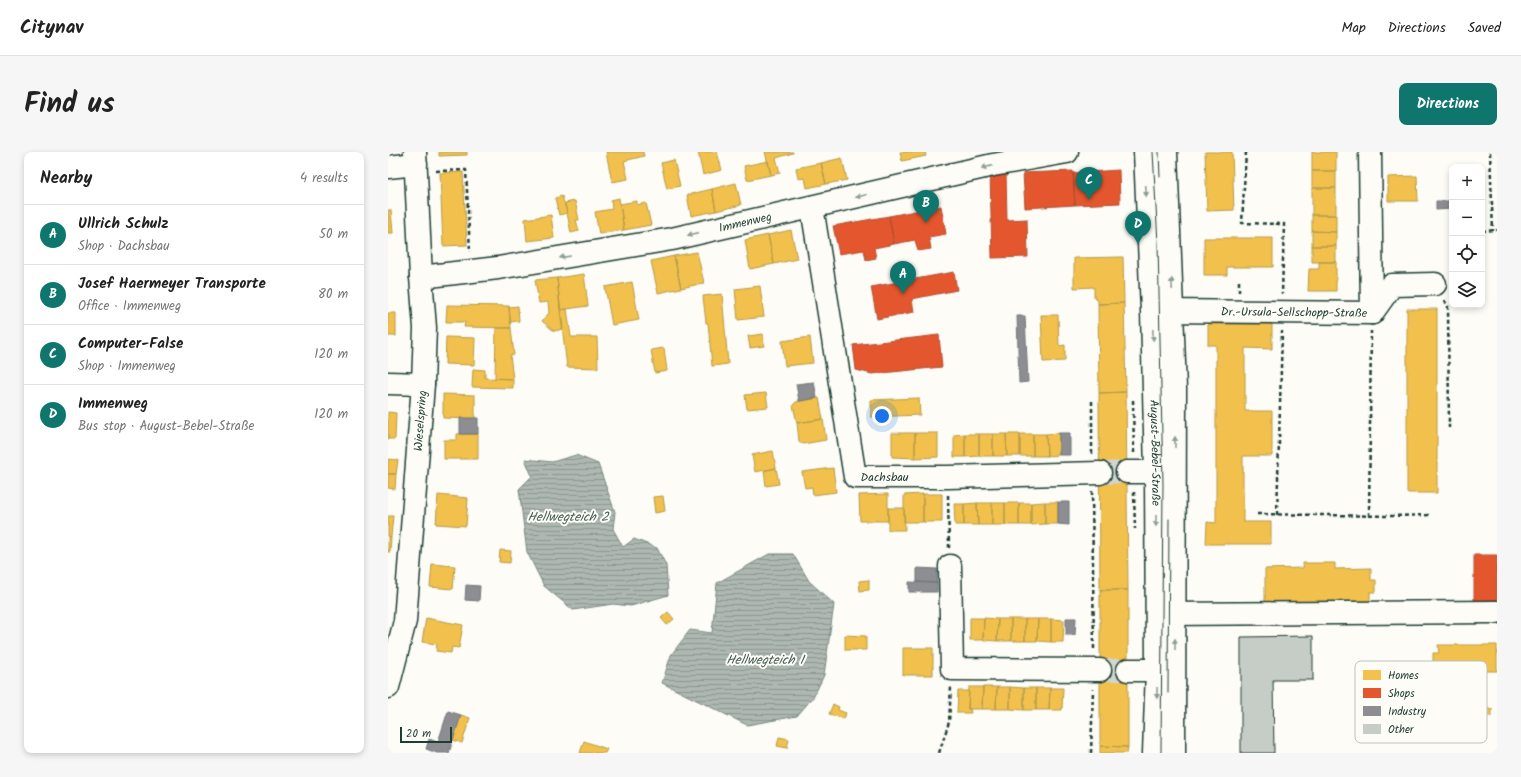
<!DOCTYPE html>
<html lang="en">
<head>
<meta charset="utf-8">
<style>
	body { margin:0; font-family:Kalam,sans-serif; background:#f6f6f6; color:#222 }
	.controls { position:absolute; right:12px; top:12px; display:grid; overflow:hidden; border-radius:8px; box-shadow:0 2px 6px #0003 }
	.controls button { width:36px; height:36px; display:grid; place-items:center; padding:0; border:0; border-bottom:1px solid #e0e0e0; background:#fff; color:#222; font:20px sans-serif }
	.scale { position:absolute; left:12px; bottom:10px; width:52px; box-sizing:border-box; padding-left:4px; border:2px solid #1f3d34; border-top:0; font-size:11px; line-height:14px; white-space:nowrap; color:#1f3d34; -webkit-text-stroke:3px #fdfcf7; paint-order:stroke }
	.you { position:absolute; left:494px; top:264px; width:14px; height:14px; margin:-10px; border:3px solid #fff; border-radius:50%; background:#1a73e8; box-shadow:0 0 0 6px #1a73e833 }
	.badge { display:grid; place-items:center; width:26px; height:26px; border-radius:50%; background:#0f766e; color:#fff; font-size:13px; font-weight:700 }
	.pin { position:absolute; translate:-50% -33px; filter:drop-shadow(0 1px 2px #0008) }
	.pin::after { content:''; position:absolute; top:21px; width:14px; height:12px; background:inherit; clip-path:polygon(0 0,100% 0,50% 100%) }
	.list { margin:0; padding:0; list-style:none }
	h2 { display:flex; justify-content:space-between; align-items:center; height:52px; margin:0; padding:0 16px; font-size:17px }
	h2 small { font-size:13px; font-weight:400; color:#767676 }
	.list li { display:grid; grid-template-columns:26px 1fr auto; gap:12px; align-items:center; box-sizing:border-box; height:60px; padding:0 16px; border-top:1px solid #e0e0e0 }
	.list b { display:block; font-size:15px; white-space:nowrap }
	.list p { margin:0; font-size:13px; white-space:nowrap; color:#767676 }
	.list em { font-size:13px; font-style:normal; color:#767676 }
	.icon { flex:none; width:22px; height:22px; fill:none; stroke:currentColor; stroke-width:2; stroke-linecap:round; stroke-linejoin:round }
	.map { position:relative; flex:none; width:1109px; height:601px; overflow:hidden; border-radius:8px }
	header { display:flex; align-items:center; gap:24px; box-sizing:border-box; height:56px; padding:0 20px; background:#fff; border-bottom:1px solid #e0e0e0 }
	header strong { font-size:19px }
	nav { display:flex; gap:22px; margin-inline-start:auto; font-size:14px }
	.intro { display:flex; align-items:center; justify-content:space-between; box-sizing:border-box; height:96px; padding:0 24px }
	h1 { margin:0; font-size:28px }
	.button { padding:10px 18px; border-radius:8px; background:#0f766e; color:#fff; font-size:14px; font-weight:700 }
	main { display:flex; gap:24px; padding:0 24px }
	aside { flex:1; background:#fff; border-radius:8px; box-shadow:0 2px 6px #0003 }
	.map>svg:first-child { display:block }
	.water { fill:url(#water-rules); stroke:#75877f }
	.homes { fill:#f2c14e; stroke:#b39946 }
	.shops { fill:#e4572e; stroke:#a94f30 }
	.industry { fill:#8d8d92; stroke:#6c7576 }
	.building { fill:#c6cdc7; stroke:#1f3d34 }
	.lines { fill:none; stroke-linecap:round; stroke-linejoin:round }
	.minor-tunnel { stroke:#d1d6d0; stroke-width:22; stroke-dasharray:22 11; stroke-linecap:butt }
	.minor-casing { stroke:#1f3d34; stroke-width:25 }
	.path { stroke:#1f3d34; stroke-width:2.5; stroke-dasharray:4 3; stroke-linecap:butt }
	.minor { stroke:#fdfcf7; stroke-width:22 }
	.tram { stroke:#1f3d34; stroke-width:1 }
	.oneway { fill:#8e9c96 }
	.labels { text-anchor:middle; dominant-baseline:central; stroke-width:4; stroke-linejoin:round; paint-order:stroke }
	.street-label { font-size:12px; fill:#1f3d34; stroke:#fdfcf7 }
	.water-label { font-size:13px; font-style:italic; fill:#435c53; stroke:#fdfcf7 }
	.key { fill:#fdfcf7; stroke:#bac3bc; stroke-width:1 }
	.key-label { font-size:11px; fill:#1f3d34 }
</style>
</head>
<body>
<header>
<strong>Citynav</strong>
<nav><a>Map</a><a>Directions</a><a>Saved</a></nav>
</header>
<div class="intro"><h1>Find us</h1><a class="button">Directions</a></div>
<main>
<aside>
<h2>Nearby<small>4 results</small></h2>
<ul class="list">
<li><span class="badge">A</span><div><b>Ullrich Schulz</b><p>Shop · Dachsbau</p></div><em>50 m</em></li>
<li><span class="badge">B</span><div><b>Josef Haermeyer Transporte</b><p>Office · Immenweg</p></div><em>80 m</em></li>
<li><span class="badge">C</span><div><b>Computer-False</b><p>Shop · Immenweg</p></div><em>120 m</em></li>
<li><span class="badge">D</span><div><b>Immenweg</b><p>Bus stop · August-Bebel-Straße</p></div><em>120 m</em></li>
</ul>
</aside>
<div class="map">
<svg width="1109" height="601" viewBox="0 0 1109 601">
	<defs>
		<pattern id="water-rules" width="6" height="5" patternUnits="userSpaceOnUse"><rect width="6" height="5" fill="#aeb8b1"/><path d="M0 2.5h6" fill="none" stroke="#8d9791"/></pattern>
	</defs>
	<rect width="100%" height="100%" fill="#fdfcf7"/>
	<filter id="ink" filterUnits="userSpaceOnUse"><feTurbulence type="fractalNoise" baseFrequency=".025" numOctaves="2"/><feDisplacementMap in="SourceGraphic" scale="8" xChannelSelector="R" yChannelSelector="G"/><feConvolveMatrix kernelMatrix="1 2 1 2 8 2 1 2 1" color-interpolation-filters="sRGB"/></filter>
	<g filter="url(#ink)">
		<path class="water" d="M188,303L210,312L227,360L225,377L235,395L246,387L269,396L278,413L280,443L243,454L225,452L185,458L156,434L139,400L131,337L144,324L137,307L164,310Z
			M381,402H405L421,429L446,452L436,523L426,544L409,564L359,573L274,531L283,503L302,478L324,481L329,431Z"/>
		<path class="homes" d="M51,0H79V3L51,4Z
			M218,0H255L256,4L236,9L240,27L224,30Z
			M310,0H329L334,18L315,23Z
			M377,0H405V1L388,6L392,21L383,23Z
			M512,0H537L538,4L514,9Z
			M817,0H844L846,58L819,59Z
			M924,0H948V19H924Z
			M454,6L459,28L438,32L433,11Z
			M286,8L292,34L279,37L273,11Z
			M380,9L383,23L359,28L356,14Z
			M433,11L438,32L419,36L417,26L410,27L408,16Z
			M924,19H948V36H924Z
			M75,20L79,93L55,94L52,21Z
			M1029,24L1030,49H1000V25Z
			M348,31L353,53L328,59L324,37Z
			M924,36H948V63H924Z
			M324,37L328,59L303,64L299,43Z
			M174,44L179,61L171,63L167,46Z
			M231,46L236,78L211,82L207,60L224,57L223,48Z
			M187,49L191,68H188L191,79L183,81L177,51Z
			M249,49V53L258,51L263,73L236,78L232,52Z
			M0,58H3L5,81H0Z
			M163,63L166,86L139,89L137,67Z
			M924,63H948V80L924,79Z
			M403,78L409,107L386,112L380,83Z
			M924,79L948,80V94H924Z
			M380,83L386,112L362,117L357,88Z
			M816,86H885V115H839V123H816Z
			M924,94H948V110H924Z
			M309,100L316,131L293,136L286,104Z
			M286,104L293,136L270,141L263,109Z
			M735,105L736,151L710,152V149L706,145V135L686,136V106Z
			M931,110H948V139H920L921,117H931Z
			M196,122L200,154L172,158L169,126Z
			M169,126L175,177L166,179L154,169L161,161L160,150L151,151L147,128Z
			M244,130L251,168L224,173L217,135Z
			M372,134L376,165L350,168L347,137Z
			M334,142L340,212L324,214L320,171H318L315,144Z
			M736,151L738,240L711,241L710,152Z
			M59,153L121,154L123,176L76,175L77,170H58Z
			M130,154L131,169L122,170L121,155Z
			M179,157L183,185H209L210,216L179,215L172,158Z
			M1019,157H1049V341H1019Z
			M0,161H8V184H0Z
			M653,163H670L671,194L677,193V209L655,210Z
			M820,172H884V197L857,196V259H884V304H855V370H883V392H818L819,370L828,371V193H820Z
			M108,176H123L126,203H122L125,227L107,226Z
			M375,182L376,194L362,196L360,184Z
			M58,185L87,186L86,213L57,212Z
			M422,185L425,211L397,214L394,189Z
			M276,196L279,219L267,221L263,198Z
			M85,217L97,218V226L125,227V236L84,235Z
			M738,240L740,438H712L711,241Z
			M378,241L380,255L359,257L357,243Z
			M55,242L87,243V267L55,266Z
			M431,246L435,267L409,271L405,253L408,250Z
			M531,246L532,263L483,265V248Z
			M0,260L8,261L7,287H0Z
			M435,267L438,288L415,292L411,289L409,271Z
			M504,281H527V306L504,305Z
			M527,281H550V305L527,306Z
			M671,281V303L659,304L658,282Z
			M69,282H90V307H56V288H69Z
			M577,282H591V304L577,305Z
			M577,282V305H566V283Z
			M591,282H605V304H591Z
			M605,282H618L619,304H605Z
			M618,282H632V304H619Z
			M632,282H645V304H632Z
			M645,282H658L659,304H645Z
			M385,299L388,316L367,320L364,303Z
			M0,307L10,308L8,322H0Z
			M388,316L391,332L378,334L376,319Z
			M445,316L448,340L425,343L424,335L417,336L414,320Z
			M0,322H8L7,337L0,336Z
			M500,342V369H472L471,343Z
			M535,342V370H516V343Z
			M535,342H554V370H535Z
			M50,343L80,346L78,374L48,372Z
			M275,344L277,359L267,361L265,345Z
			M657,350H670V372H657Z
			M657,350V372L643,373V351Z
			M589,351L590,373H576V352Z
			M589,351H604V373H590Z
			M604,351H617V373H604Z
			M617,351H631V373H617Z
			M631,351H643V373H631Z
			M566,352H576V373H567Z
			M500,356H516L517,378H500Z
			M0,364H5L3,385L0,384Z
			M0,384L3,385L2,400H0Z
			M112,398L123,399L122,411L111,410Z
			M915,411H947V417L983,416V428H988V440H982V453H877V417L915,416Z
			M44,412L67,414L65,437L42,435Z
			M481,428V438L472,439L471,429Z
			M712,438H740V595L712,594Z
			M280,460L286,467L279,473L273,466Z
			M38,466L75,473L71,496L64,495L63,501L48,499L49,492L34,490Z
			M582,466H596L595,488H582Z
			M596,466L610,467L609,489L595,488Z
			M610,467H623V489H609Z
			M623,467H637V489H623Z
			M637,467H650L649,489H637Z
			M650,467H663V490L649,489Z
			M663,467L676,468L675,490H663Z
			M457,483L478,484V498H457Z
			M1050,493H1109V519H1050V510H1045V501H1051Z
			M515,496H545V523H515Z
			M581,535H595L594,557H580Z
			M595,535H609L608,557H594Z
			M609,535H622V557H608Z
			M622,535L636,536V558L622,557Z
			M636,536H648V558H636Z
			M648,536H662L661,558H648Z
			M662,536H675L674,558H661Z
			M570,539H581L580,557H582L583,561H569Z
			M445,552L451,555L450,558L458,561L456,567L441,562Z
			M1097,557H1104V564H1097Z
			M73,563L82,566L74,591L65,588Z
			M391,585L401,587L399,596L389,594Z
			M196,589L219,597L217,601H192Z
			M712,594L740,595L739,601H712Z"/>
		<path class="shops" d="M731,18L732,51L687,53L685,21Z
			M685,19L687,53L637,56L635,21Z
			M602,20H618L619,68L639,67L640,105L604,106Z
			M553,54L558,82L541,85L543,97L530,99L527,88L506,92L501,64Z
			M501,64L506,92L486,96L488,106L478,108L476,98L451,102L445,74Z
			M566,120L569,138L524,147L526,160L489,167L483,135Z
			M551,183L554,215L484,222L468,218L465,193Z
			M1086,403H1109V453L1086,454Z"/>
		<path class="industry" d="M1048,49H1064V57L1048,58Z
			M629,164H637L640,230L631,231Z
			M426,230L429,246L411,249L408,232Z
			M72,266H90V282H72Z
			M671,281H682V303H671Z
			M670,350H681V373L670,372Z
			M529,416L549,417V431L529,430Z
			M521,430L549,431V440H521Z
			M78,433L92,434L91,449L77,448Z
			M678,466H688L687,483H678Z
			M60,559L73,563L61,601H49L38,597L41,587L50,590Z"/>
		<path class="building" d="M925,484V528H885L886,601H853V485Z"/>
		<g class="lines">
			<path class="minor-tunnel" d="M712,321L739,320
				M712,518H740"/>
			<defs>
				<g id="minor">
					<path id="s1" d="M757,0L764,159L768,320L769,518L766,601"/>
					<path d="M778,0L787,237L786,601"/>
					<path d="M982,0L984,161"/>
					<path d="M0,15L28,12"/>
					<path id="s2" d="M424,55L467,325H560L712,321"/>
					<path id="s3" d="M33,125L110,116L284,87L605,13L679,0"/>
					<path id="s4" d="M771,159L984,161"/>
					<path d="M984,161L1004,133L1047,132"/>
					<path d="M0,231L35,232"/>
					<path d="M739,320H783"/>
					<path d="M562,414L564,517L712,518"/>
					<path d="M772,462L1109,460"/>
					<path d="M740,518H783"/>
					<path id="s5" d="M0,535L17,469L35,232L37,176L33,125L27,0"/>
				</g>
			</defs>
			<use href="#minor" class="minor-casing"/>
			<path class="path" d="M858,0L854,71L896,72L894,142
				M1102,0L1105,79
				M48,19L78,18L82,100
				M1094,79L1109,78
				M851,129V141
				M1056,148L1060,154L1061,276
				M745,248L746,301
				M704,302V249
				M704,339L706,498
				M746,340L747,377
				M560,343L561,396
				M869,362L1001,364L1044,363
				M889,363L894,179
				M981,364L983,179
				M551,601L561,570L563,535
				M703,601L705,537"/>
			<use href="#minor" class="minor"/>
			<path class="tram" d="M765,0L770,92L775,332L773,601
				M771,0L772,25
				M780,541L781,367"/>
		</g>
		<defs><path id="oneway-solid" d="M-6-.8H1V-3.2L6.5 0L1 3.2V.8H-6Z"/></defs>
		<g class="oneway">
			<use href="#oneway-solid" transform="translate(599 15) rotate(167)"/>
			<use href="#oneway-solid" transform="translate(758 39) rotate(87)"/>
			<use href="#oneway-solid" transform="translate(473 44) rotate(167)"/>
			<use href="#oneway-solid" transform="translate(305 82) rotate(167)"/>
			<use href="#oneway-solid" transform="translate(177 105) rotate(171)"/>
			<use href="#oneway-solid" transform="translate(784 132) rotate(-92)"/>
			<use href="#oneway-solid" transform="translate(765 183) rotate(88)"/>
			<use href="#oneway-solid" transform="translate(787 290) rotate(-90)"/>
			<use href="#oneway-solid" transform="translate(768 369) rotate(90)"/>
			<use href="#oneway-solid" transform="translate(787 492) rotate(-90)"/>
			<use href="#oneway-solid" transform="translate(769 541) rotate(91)"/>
		</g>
	</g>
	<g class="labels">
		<g class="street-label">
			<text stroke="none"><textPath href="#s3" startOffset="329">Immenweg</textPath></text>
			<text stroke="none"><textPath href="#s4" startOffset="135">Dr.-Ursula-Sellschopp-Straße</textPath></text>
			<text stroke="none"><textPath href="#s5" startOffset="269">Wieselspring</textPath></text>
			<text stroke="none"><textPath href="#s1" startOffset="301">August-Bebel-Straße</textPath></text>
			<text stroke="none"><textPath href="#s2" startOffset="303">Dachsbau</textPath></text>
		</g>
		<g class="water-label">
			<text x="180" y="365">Hellwegteich 2</text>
			<text x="377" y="508">Hellwegteich 1</text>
		</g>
	</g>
	<rect x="967" y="509" width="132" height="82" rx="6" class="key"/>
	<rect x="975" y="518" width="18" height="10" fill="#f2c14e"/>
	<rect x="975" y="536" width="18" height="10" fill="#e4572e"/>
	<rect x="975" y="554" width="18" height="10" fill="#8d8d92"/>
	<rect x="975" y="572" width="18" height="10" fill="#c6cdc7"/>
	<g class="key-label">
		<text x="1000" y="527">Homes</text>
		<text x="1000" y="545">Shops</text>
		<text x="1000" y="563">Industry</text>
		<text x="1000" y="581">Other</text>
	</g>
</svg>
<div class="controls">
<button>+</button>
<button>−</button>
<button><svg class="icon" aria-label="locate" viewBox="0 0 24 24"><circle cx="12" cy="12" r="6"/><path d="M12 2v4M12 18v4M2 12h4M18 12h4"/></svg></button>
<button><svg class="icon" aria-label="layers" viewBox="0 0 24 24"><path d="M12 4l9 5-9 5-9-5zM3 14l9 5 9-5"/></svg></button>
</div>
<div class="scale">20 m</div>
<div class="you"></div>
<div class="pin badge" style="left:515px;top:142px">A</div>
<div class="pin badge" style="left:538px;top:71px">B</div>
<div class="pin badge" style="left:701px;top:48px">C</div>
<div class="pin badge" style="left:750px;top:92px">D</div>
</div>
</main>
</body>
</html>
